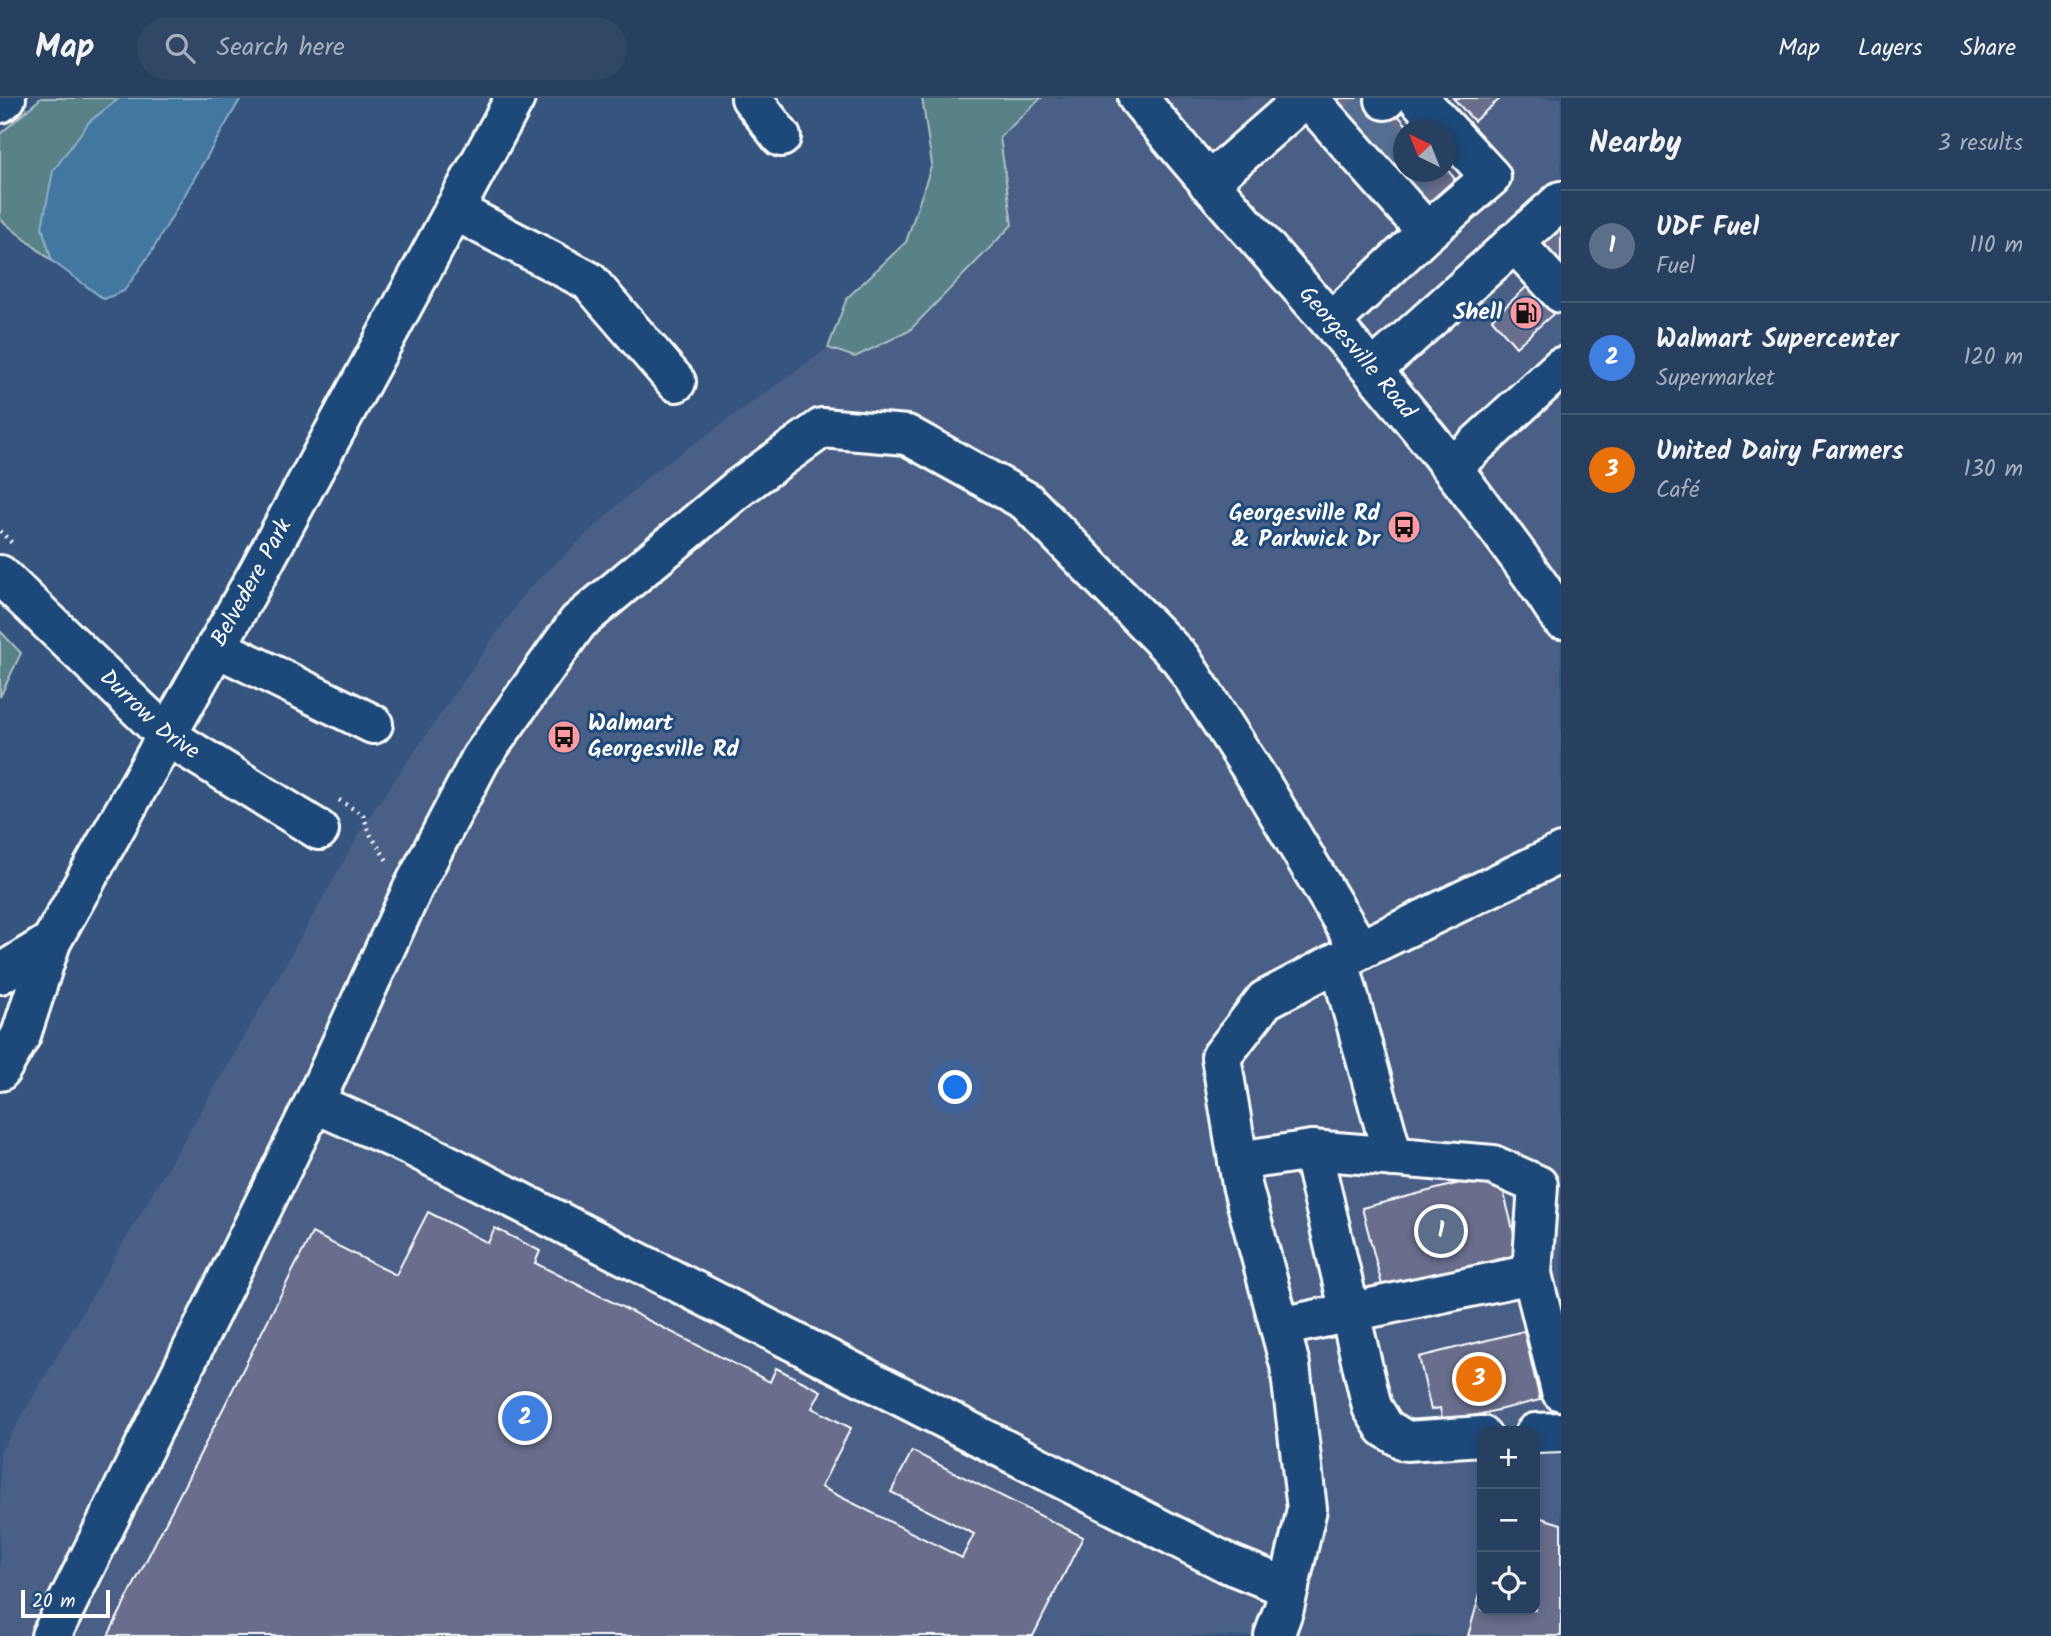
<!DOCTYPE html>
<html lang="en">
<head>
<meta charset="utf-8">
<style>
	body { margin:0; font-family:Kalam,sans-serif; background:#304765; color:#f1f3f6 }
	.controls { position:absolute; right:21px; bottom:21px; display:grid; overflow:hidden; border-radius:14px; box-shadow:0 4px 10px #0003 }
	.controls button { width:63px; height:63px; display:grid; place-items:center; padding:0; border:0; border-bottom:2px solid #445974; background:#28405f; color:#f1f3f6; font:35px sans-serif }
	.compass { position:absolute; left:1393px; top:21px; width:63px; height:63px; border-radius:50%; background:#28405f; box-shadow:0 4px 10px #0003; rotate:317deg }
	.scale { position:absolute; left:21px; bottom:18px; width:89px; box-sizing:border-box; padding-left:7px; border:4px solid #fff; border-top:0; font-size:19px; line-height:24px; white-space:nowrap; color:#fff; -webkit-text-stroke:5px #1f4a7a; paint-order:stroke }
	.you { position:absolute; left:956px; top:990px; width:24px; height:24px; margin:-18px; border:5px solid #fff; border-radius:50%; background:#1a73e8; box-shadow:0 0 0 10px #1a73e833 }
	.badge { display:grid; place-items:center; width:46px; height:46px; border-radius:50%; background:#bca0f2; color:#fff; font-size:23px; font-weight:700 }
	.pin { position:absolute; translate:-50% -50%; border:4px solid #fff; box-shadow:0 2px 7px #0006 }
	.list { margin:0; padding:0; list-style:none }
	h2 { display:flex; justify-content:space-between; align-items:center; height:91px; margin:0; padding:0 28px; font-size:30px }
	h2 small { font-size:23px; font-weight:400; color:#a5afbd }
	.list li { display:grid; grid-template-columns:46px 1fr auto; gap:21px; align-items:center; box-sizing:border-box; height:112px; padding:0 28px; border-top:2px solid #445974 }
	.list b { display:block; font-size:26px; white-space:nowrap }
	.list p { margin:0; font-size:23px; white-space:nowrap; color:#a5afbd }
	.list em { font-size:23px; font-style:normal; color:#a5afbd }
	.icon { flex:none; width:38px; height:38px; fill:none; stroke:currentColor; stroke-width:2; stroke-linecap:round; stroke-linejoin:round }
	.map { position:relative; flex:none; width:1561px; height:1538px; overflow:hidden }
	header { display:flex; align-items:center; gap:42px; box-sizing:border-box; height:98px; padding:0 35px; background:#28405f; border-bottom:2px solid #445974 }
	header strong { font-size:33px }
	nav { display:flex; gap:38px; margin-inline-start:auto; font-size:24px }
	.search { width:490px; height:63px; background:#304765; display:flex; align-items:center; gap:18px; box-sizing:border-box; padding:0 24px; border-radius:38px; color:#a5afbd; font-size:26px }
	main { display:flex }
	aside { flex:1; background:#28405f }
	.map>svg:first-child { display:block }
	.built { fill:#485f85; fill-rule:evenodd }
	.green { fill:#588188; stroke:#acc0c4; stroke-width:2 }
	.water { fill:#4377a0; stroke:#8eadc6; stroke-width:2 }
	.building { fill:#676e8b; stroke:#fff; stroke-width:2 }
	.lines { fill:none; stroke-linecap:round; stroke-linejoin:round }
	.minor-tunnel { stroke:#536e92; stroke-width:38; stroke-dasharray:38 19; stroke-linecap:butt }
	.minor-casing { stroke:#fff; stroke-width:44 }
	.major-casing { stroke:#fff; stroke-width:44 }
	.path { stroke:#fff; stroke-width:4.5; stroke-dasharray:2 5; stroke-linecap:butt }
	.minor { stroke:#1f4a7a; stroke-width:38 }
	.major { stroke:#1f4a7a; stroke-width:38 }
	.labels { text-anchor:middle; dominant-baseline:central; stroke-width:6; stroke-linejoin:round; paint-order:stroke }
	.poi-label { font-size:23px; font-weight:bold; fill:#fff; stroke:#1f4a7a; text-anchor:end }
	.street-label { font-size:23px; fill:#fff; stroke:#1f4a7a }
</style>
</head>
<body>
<header>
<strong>Map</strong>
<div class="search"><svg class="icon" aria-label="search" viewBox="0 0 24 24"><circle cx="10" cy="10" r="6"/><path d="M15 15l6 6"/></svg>Search here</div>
<nav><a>Map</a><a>Layers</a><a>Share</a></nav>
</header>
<main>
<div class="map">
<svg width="1561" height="1538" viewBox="0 0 1561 1538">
	<rect width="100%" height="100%" fill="#35557f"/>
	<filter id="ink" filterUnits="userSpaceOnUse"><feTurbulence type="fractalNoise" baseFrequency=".0143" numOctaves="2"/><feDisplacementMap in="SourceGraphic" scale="14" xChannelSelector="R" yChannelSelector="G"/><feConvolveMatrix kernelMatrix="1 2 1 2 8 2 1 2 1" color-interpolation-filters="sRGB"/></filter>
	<g filter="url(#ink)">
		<path class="built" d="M1041,0H1561V1538H0V1355L243,941L369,719L526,493L650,377L828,250L855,259L1012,127L1000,39ZM1404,32H1446V74H1404ZM1482,1333H1535V1512H1482Z"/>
		<path class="green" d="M41,0H120L89,24L42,129L52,163L0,121V36Z
			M922,0H1041L1000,39L1012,127L909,233L855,259L828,250L847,200L906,144L932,66Z
			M0,533L21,555L0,599Z"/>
		<path class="water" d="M120,0H241L152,153L124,193L104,201L52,163L42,129L53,73L89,24Z"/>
		<path class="building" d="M1340,0H1383L1411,32H1404V74H1446V70L1455,81L1424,109L1336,4Z
			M1453,0H1501L1474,23Z
			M1561,127V184L1533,151Z
			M1536,180L1561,209L1516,249L1492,221Z
			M1499,1075L1519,1156L1383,1191L1362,1110Z
			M428,1114L488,1145L495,1130L540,1153L535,1165L770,1284L776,1270L821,1293L812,1310L851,1330L821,1389L962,1460L974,1436L891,1394L912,1353L1083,1439L1033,1538H108L312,1135L396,1177Z
			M1524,1233L1540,1302L1443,1325L1440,1310L1431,1312L1419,1259Z
			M1535,1418L1561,1426V1538H1468L1481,1492L1482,1512H1535Z"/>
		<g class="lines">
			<path class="minor-tunnel" d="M1355,27L1385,2
				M1380,56L1404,36
				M1404,85L1416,74"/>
			<defs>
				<g id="minor">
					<path d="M751,0L781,39"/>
					<path d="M1308,0L1427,134L1331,224"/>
					<path d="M1418,0L1491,79L1427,134"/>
					<path d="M1385,2L1387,0"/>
					<path d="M1208,85L1305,0"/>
					<path d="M454,112L589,183L676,284"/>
					<path d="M1514,144L1561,195"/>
					<path d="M1373,272L1561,103"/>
					<path d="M1452,369L1561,269"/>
					<path id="s1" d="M0,477L167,638L319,732"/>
					<path d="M216,549L373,626"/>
					<path d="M1339,863L1393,1059"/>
					<path d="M0,876L51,844"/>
					<path id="s2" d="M0,973L21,937L51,844L259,473L515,0"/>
					<path d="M314,1005L411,1048L1227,1465L1289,1490"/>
					<path d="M1312,1052L1493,1067L1538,1087L1532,1176"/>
					<path d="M1238,1063L1312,1052L1372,1309L1385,1330L1406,1343L1482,1338"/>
					<path d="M1280,1229L1532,1176L1561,1293"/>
					<path d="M1535,1335L1561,1334"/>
					<path d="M51,1538L314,1005L413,790L481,660L578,524L740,389L822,330L907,337L1026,403L1181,561L1260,684L1360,852"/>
					<path d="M1274,1538L1284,1510L1307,1411L1290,1267L1242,1087L1221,959L1265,902L1360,852L1561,755"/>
				</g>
				<g id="major">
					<path id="s3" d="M1138,0C1251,139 1377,268 1484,412C1511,448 1538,483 1561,521"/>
					<path d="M0,5L6,0"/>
				</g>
			</defs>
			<use href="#minor" class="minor-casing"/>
			<use href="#major" class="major-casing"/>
			<path class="path" d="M0,433L12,445
				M339,702L363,717L370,736L388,764"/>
			<use href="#minor" class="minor"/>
			<use href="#major" class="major"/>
		</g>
	</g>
	<defs>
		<symbol id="fuel-disc" viewBox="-11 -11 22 22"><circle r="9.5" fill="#ff9aa2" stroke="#1f4a7a"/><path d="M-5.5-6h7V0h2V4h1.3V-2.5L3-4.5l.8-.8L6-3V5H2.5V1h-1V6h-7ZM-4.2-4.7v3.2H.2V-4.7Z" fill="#111"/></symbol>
		<symbol id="bus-disc" viewBox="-11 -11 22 22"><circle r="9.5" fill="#ff9aa2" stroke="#1f4a7a"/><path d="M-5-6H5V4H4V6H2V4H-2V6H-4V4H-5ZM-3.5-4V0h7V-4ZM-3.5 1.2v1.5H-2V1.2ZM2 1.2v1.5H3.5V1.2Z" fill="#111"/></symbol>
	</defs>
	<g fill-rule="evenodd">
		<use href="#fuel-disc" x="1507" y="196" width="38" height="38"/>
		<use href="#bus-disc" x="1385" y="410" width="38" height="38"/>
		<use href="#bus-disc" x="545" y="620" width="38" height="38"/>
	</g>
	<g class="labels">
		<g class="poi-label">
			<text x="1502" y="215">Shell</text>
			<text x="1380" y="416">Georgesville Rd<tspan x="1380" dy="26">&amp; Parkwick Dr</tspan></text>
			<text x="588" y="626" text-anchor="start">Walmart<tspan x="588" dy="26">Georgesville Rd</tspan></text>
		</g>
		<g class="street-label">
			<text stroke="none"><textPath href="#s3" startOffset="336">Georgesville Road</textPath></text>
			<text stroke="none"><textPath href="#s2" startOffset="551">Belvedere Park</textPath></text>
			<text stroke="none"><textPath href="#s1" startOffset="205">Durrow Drive</textPath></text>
		</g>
	</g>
</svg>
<div class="controls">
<button>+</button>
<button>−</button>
<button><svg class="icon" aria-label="locate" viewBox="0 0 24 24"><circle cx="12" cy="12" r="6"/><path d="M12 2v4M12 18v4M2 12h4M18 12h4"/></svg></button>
</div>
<svg class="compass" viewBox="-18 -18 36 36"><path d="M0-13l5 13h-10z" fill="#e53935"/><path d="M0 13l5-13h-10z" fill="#a5afbd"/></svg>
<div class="scale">20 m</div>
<div class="you"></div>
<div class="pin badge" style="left:1441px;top:1133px;background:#5c6f8a">1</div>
<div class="pin badge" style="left:525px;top:1320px;background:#3f7fe0">2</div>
<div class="pin badge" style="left:1479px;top:1281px;background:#e8710a">3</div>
</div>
<aside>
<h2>Nearby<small>3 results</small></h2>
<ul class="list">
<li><span class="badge" style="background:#5c6f8a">1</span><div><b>UDF Fuel</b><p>Fuel</p></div><em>110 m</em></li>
<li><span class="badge" style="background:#3f7fe0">2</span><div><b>Walmart Supercenter</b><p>Supermarket</p></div><em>120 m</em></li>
<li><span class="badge" style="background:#e8710a">3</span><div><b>United Dairy Farmers</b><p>Café</p></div><em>130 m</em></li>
</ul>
</aside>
</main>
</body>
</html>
